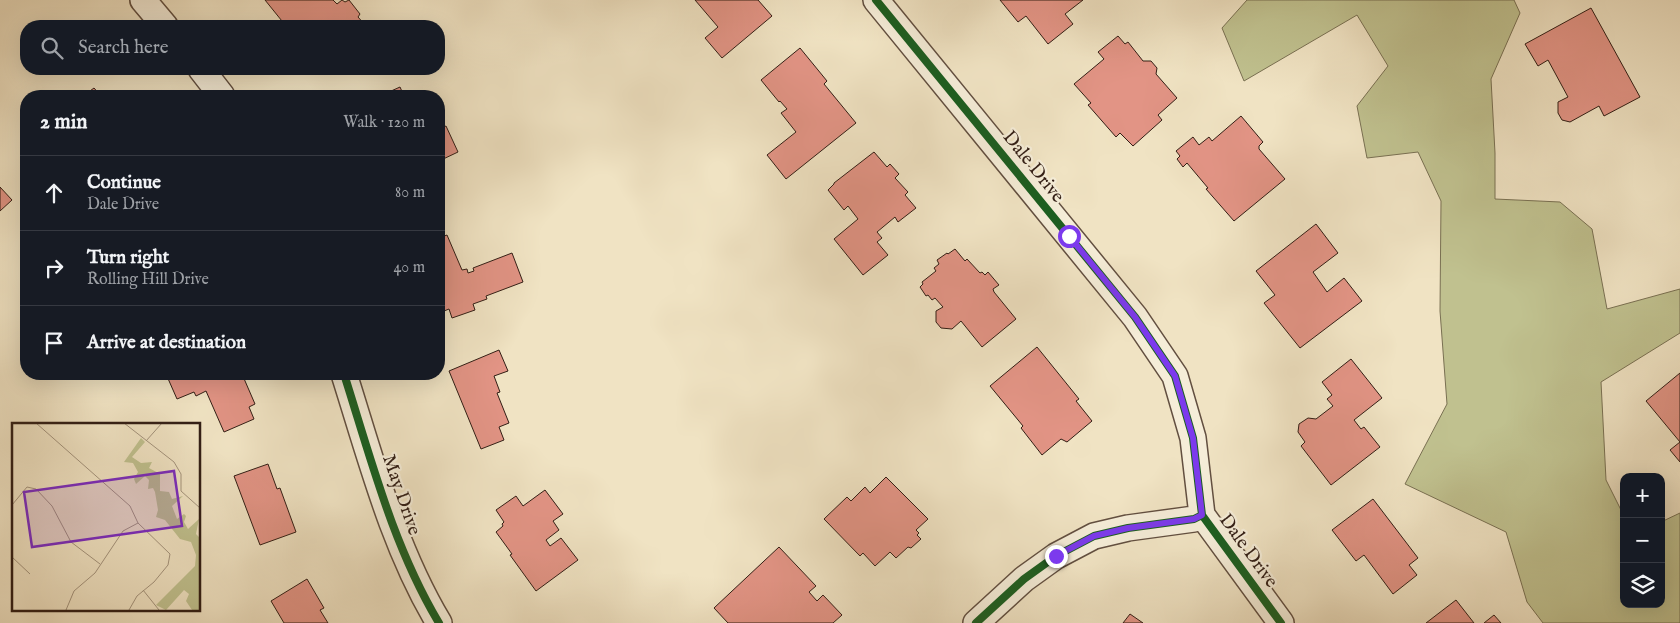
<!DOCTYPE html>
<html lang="en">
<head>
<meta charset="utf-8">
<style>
	body { margin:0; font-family:"IM FELL English",serif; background:#242831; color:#f1f3f6 }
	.controls { position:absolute; right:15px; bottom:15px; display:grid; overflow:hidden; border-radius:10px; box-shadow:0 5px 20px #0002 }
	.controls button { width:45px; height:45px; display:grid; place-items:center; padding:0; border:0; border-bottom:1px solid #363941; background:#171b24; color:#f1f3f6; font:25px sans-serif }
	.stop { position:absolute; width:15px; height:15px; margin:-11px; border:4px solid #7c3aed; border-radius:50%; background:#fff }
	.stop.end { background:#7c3aed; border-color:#fff; box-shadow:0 1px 5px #0008 }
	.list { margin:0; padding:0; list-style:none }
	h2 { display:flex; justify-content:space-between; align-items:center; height:65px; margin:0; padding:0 20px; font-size:21px }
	h2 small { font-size:16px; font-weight:400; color:#9ea1a6 }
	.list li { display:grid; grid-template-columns:32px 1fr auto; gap:15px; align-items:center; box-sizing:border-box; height:75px; padding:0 20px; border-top:1px solid #363941 }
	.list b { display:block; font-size:19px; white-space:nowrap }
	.list p { margin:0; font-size:16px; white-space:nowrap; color:#9ea1a6 }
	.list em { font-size:16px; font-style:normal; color:#9ea1a6 }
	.icon { flex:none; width:28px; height:28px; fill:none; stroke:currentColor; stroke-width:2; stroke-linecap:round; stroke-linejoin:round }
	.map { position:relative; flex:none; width:1680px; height:623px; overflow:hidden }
	.search { position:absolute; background:#171b24; box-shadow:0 5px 20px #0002; left:20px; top:20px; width:425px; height:55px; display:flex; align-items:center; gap:12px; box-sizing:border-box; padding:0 18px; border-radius:20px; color:#9ea1a6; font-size:19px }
	.panel { position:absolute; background:#171b24; box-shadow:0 5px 20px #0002; left:20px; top:90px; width:425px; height:290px; border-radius:20px }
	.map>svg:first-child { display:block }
	.green { fill:#c0c18f; stroke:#797052 }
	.building { fill:#e29485; stroke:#321e15 }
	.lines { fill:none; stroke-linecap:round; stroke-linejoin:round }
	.street-casing { stroke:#624f40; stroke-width:28 }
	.street { stroke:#f5edd8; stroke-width:25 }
	.cycleway-casing { stroke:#f5edd8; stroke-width:11 }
	.cycleway { stroke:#1b5e20; stroke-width:8 }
	.route { stroke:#7c3aed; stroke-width:6 }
	.labels { text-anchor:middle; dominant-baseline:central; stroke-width:4.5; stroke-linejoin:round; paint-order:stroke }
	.street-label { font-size:19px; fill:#321e15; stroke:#f5edd8 }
	.inset-road { fill:none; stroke:#a4947d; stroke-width:1 }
	.view { fill:#7b2cbf; fill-opacity:0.15; stroke:#7b2cbf; stroke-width:2.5 }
	.inset-edge { fill:none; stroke:#321e15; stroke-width:2.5 }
</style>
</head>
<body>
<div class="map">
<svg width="1680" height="623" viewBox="0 0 1680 623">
	<rect width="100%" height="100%" fill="#f0e3c3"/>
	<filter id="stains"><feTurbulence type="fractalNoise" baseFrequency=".004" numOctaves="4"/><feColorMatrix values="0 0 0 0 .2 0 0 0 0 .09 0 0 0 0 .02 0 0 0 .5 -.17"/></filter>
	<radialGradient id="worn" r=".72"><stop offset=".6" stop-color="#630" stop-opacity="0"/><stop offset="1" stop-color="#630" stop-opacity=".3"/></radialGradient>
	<path class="green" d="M1247,0H1514L1520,13L1491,79L1495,153V199L1560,202L1592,229L1607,309L1680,289V333L1601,382L1606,480L1624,516V604H1661V522L1680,513V623H1543L1527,602L1506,532L1405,484L1447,404L1440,311L1441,201L1418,152L1367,158L1357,106L1388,66L1357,15L1244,81L1222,28Z"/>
	<path class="building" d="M265,0H333L337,4L342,0L345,2L349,0L360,14L358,17L366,26H286Z
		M695,0H758L772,16L722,58L705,38L718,27Z
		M1000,0H1083L1065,14L1073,24L1048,44L1026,16L1018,22Z
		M1591,8L1640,97L1604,116L1599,106L1570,122L1562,120L1558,113V102L1568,97L1548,60L1538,66L1525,44Z
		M1118,36L1125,44L1128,42L1143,61H1151L1157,68L1156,74L1177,98L1158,115L1162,120L1133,146L1120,133L1116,137L1088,105L1091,103L1074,84L1104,59L1098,52Z
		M800,48L827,81L824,84L856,123L786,179L767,155L796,132L781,113L787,109L780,101L779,102L761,80Z
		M400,87L404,96H380Z
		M94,88L101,96H83Z
		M1241,116L1263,142L1259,146V149L1285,179L1234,221L1206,189L1208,188L1187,163L1183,167L1177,159L1180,156L1176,151L1193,137L1199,145L1209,137L1212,141Z
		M446,126L458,152L439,161V129Z
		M874,152L887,167L890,164L899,174L895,178L908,192L905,195L916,208L898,222L895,217L877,232L882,238L877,242L888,255L863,275L834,239L858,219L848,206L844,210L828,190L834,184V183Z
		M0,187L12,200L0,211Z
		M1316,224L1338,253L1313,272L1327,292L1344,278L1362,301L1300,348L1264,303L1275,295L1256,271Z
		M447,235L462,270L467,269L468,273L474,271L473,268L512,253L523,282L486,296L487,299L473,304L475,310L452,318L449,309L439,313V238Z
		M955,249L965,261L967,259L980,273L982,272L985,275L988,272L999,285L993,289L994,292L1016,319L982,347L961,321L952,329L941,328L936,322V311L943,307L935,298L932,300L928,295L926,296L920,287L923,284L922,282L936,271L934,268L939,264L937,260L947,253L948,254Z
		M1037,347L1079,399L1076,401L1092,421L1067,442L1061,439L1042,455L1021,428L1023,426L990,386Z
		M499,350L508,371L494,376L500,392L497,393L509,423L499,427L504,440L481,449L449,371Z
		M1351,359L1382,398L1354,420L1361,429L1364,427L1380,447L1331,485L1301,446L1305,442L1298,432L1299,424L1308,418L1316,419L1333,406L1327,399L1332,395L1322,382Z
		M1680,373V442L1646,401Z
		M166,374H242L255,404L249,407L254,419L224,432L206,391L196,396L194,392L177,399Z
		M1680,442V462L1670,450Z
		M268,464L277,489L280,488L296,532L260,545L234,476Z
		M886,477L928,519L916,530L919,533L917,535L921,539L911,548L908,547L896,558L890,552L875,566L863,553L860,556L824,519L847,497L851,501L865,487L870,493Z
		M545,490L563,514L553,521L559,530L546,540L550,546L561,538L578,560L536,591L510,555L512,554L496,532L503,526L502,524L504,522L496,510L516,496L523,506Z
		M1373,499L1418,558L1409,565L1417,575L1393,594L1364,555L1356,561L1332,530Z
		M779,547L816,586L809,592L817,601L823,595L842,615L833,623H728L714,608Z
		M307,579L324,608L320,610L328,623H284L271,601Z
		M1456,600L1474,623H1426Z
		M1130,614L1143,623H1123Z
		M1494,615L1501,623H1484Z"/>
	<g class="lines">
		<defs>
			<path id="street" d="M143,0L165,26
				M876,0L1135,317L1175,376L1193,438L1202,515L1281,623
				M201,69L222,96
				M344,374C371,459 393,546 439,623
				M976,623L1024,579L1056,556L1094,536L1128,528L1194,519L1202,515"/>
		</defs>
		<use href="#street" class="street-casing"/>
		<use href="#street" class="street"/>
		<defs>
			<path id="cycleway" d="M876,0L1135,317L1175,376L1193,438L1202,515L1281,623
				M344,374C371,459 393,546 439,623
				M976,623L1024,579L1056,556L1094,536L1128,528L1194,519L1202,515"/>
		</defs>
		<use href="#cycleway" class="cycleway-casing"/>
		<use href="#cycleway" class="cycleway"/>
	</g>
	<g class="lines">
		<path class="route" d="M1056,556L1094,536L1128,528L1194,519L1202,515L1193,438L1175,376L1135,317L1069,236"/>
	</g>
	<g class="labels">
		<g class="street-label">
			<text transform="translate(1033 167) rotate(51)">Dale Drive</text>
			<text transform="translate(401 495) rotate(71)">May Drive</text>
			<text transform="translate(1248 551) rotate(54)">Dale Drive</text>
		</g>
	</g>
	<g transform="translate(12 423)">
		<rect width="188" height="188" fill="#f0e3c3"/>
		<path d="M129,15L133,19L120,34L129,40L140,39L137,45L148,51V68L157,69L160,76L171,73L160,83L165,96L172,91L174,93L172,99L176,106L187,96L184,111L187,114V187H180L174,178L177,171L172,167L154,187L144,182L183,143L184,132L179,119L168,116L153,97L144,94L146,87L143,69L141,65L136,66L137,57L133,53L124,61L122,56L126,49L121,40L112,39Z" fill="#c0c18f"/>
		<path class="inset-road" d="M24,0L118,83L126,100L158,131L156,142L142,159L125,173L117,187M112,0L162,39L169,51V68L188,85M134,18L150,0M0,82L15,64L24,66L40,83L59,119L88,141M0,134L18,151M131,167L147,187M54,187L62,168L83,150L111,108L126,100"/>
		<path class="view" d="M162,48L170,103L20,124L12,69Z"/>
		<rect width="188" height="188" class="inset-edge"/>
	</g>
	<rect width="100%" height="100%" filter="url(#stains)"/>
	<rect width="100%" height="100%" fill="url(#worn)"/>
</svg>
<div class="controls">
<button>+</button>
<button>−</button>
<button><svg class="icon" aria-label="layers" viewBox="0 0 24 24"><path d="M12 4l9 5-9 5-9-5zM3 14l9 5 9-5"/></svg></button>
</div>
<div class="stop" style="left:1069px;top:236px"></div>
<div class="stop end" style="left:1056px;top:556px"></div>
<div class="search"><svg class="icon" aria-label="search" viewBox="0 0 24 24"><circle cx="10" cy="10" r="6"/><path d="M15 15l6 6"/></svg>Search here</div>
<section class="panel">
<h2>2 min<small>Walk · 120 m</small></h2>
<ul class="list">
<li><svg class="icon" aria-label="ahead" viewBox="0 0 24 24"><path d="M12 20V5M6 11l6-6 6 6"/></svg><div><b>Continue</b><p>Dale Drive</p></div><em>80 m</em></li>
<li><svg class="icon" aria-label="right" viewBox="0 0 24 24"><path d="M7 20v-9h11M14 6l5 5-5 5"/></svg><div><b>Turn right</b><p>Rolling Hill Drive</p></div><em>40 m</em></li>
<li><svg class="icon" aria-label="arrive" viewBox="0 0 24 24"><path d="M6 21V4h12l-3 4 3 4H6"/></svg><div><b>Arrive at destination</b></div></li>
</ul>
</section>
</div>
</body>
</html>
